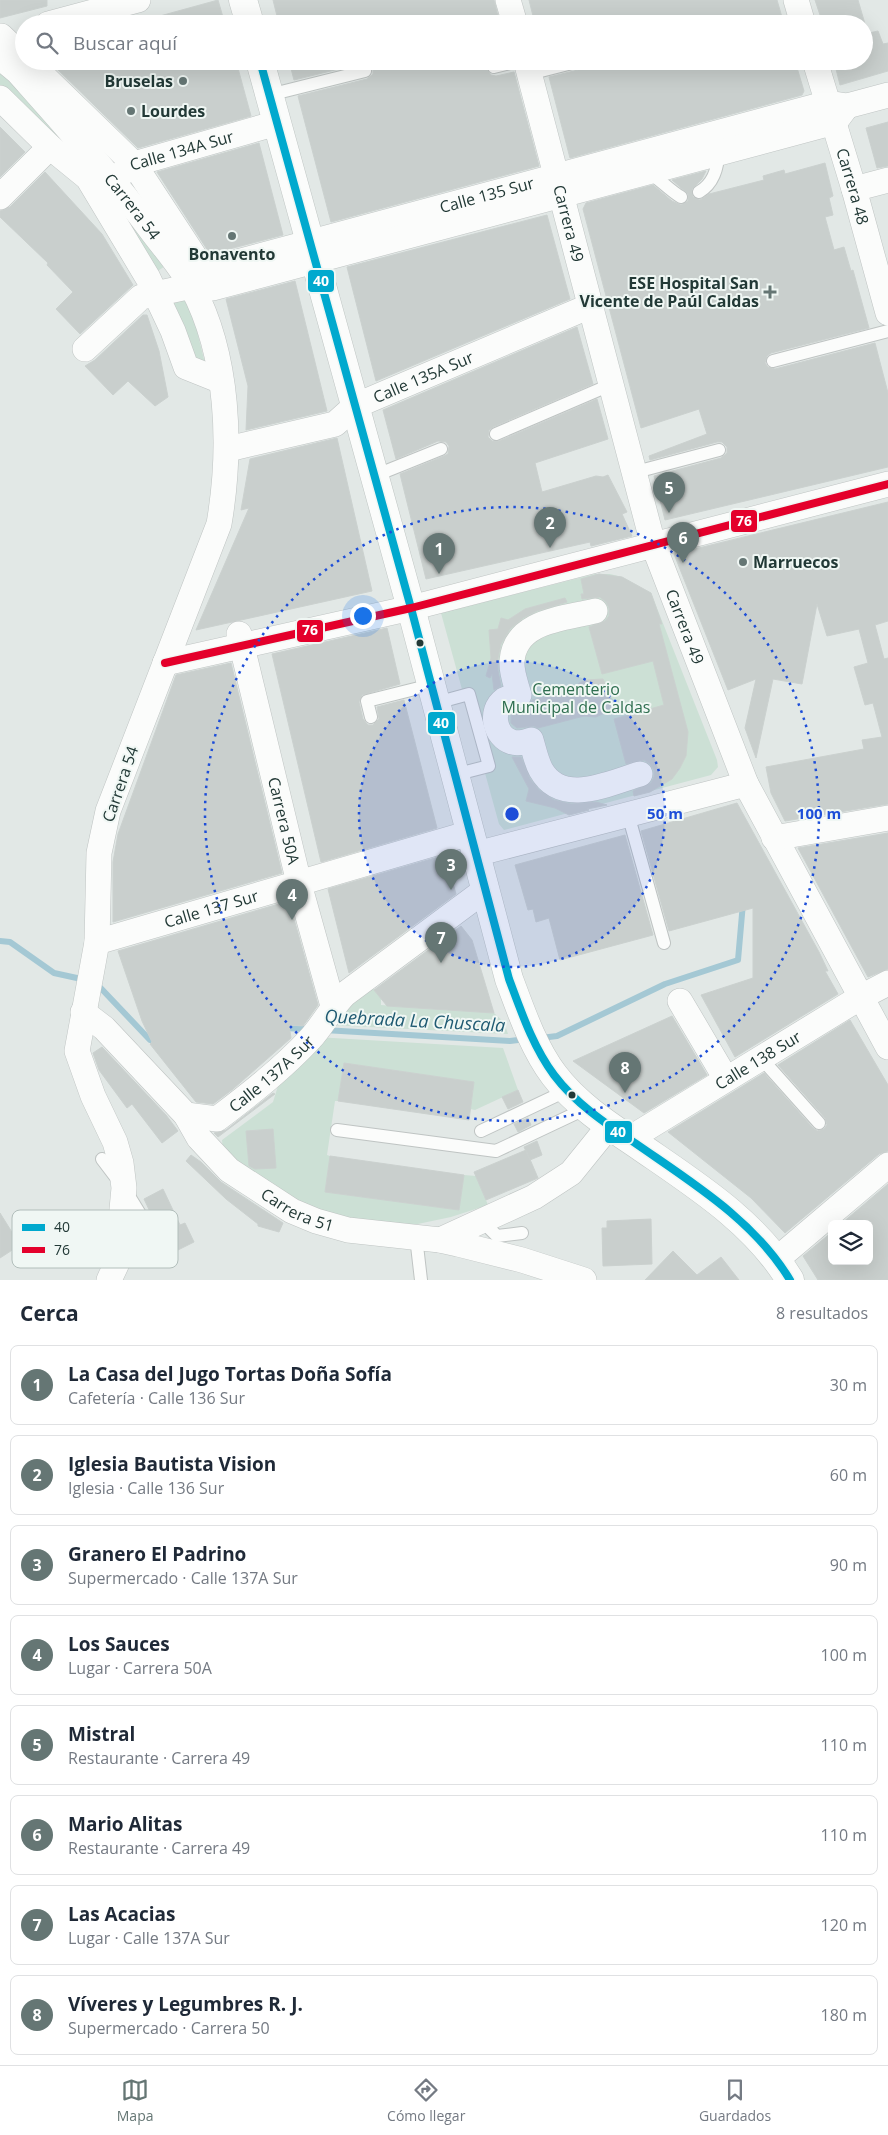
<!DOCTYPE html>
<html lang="es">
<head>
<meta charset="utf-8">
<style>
	body { margin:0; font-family:"Open Sans",sans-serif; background:#f2f2f3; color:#1f2937 }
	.controls { position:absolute; right:15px; bottom:15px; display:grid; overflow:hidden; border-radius:8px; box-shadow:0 5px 20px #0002 }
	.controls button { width:45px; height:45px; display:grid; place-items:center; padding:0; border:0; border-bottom:1px solid #e0e1e3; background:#fff; color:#1f2937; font:25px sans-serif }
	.you { position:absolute; left:362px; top:615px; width:18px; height:18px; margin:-12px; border:4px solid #fff; border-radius:50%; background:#1a73e8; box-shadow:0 0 0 8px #1a73e833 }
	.badge { display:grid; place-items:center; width:32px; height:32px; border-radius:50%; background:#657674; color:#fff; font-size:16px; font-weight:700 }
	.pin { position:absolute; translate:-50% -41px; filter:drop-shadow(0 1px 2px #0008) }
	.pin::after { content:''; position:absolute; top:26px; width:18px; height:15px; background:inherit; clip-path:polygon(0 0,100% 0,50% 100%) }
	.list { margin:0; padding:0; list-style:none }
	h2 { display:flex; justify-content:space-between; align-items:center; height:65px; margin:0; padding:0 20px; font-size:21px }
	h2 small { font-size:16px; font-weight:400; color:#747a83 }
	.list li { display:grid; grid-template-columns:32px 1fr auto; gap:15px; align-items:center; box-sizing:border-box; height:80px; margin:0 10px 10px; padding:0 10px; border:1px solid #e0e1e3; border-radius:8px }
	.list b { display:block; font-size:19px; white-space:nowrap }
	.list p { margin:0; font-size:16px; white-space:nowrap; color:#747a83 }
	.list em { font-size:16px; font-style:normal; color:#747a83 }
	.icon { flex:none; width:28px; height:28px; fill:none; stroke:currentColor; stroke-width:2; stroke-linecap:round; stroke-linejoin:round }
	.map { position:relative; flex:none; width:888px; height:1280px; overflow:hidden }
	.search { position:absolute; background:#fff; box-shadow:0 5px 20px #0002; left:15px; right:15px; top:15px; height:55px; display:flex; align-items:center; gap:12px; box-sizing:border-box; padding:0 18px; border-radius:28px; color:#747a83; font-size:19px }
	.sheet { height:785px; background:#fff }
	nav { display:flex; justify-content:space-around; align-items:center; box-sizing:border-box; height:70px; border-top:1px solid #e0e1e3; background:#fff; font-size:14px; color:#747a83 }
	nav a { display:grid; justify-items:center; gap:2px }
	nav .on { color:#657674 }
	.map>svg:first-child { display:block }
	.green { fill:#cce0d5 }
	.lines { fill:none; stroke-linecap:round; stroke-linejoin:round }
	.stream { stroke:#a4c8d4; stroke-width:6 }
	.building { fill:#c9cfcd; stroke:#cbd1cf }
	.lane-casing { stroke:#bfc4c3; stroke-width:14 }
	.street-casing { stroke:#bfc4c3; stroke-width:26 }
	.secondary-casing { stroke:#bfc5c3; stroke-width:29 }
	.lane { stroke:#fbfcfb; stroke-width:12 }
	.street { stroke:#fbfcfb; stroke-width:25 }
	.secondary { stroke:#fbfcfb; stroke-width:28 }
	.bus-1-casing { stroke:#f0f7f4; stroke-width:11 }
	.bus-2-casing { stroke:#f0f7f4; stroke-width:11 }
	.bus-1 { stroke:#00a9ce; stroke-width:8 }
	.bus-2 { stroke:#e4002b; stroke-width:8 }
	.ring { fill:none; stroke:#1d4ed8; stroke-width:2.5; stroke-dasharray:2.5 5 }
	.poi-dot { fill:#657674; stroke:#f0f7f4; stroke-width:2 }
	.bus-dot { fill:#223936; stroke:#f0f7f4; stroke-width:2 }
	.labels { text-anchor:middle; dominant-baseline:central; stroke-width:4; stroke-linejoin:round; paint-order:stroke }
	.poi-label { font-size:16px; font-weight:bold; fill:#223936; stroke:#f0f7f4; text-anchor:end }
	.street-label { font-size:16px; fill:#223936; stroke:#f0f7f4 }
	.park-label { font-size:16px; fill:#2e6e4f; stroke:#f0f7f4 }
	.water-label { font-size:18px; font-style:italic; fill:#1f5a72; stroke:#f0f7f4 }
	.key { fill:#f0f7f4; stroke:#b2bebb; stroke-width:1 }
	.key-label { font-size:14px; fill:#223936 }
	.centre { fill:#1d4ed8; stroke:#f0f7f4; stroke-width:2.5 }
	.ring-label { font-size:15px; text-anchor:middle; font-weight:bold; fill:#1d4ed8; stroke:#f0f7f4; stroke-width:4; stroke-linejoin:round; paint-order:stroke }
	.line-badge { stroke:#f0f7f4; stroke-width:2 }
	.badge-label { font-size:14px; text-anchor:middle; font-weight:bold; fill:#fff }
</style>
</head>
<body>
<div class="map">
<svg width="888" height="1280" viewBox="0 0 888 1280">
	<rect width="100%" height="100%" fill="#e2e8e6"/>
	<path class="green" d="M0,67L79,149L53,138L0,85Z
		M110,190L165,266L155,273Z
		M186,298L193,315L205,363L191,359L169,303Z
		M595,574H610L622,577L651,593L717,760L718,767L711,775L504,830L499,824L441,613Z
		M372,987L381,998V1005L494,1013L504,1022L508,1034L329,1025Z
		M316,1037L503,1048L518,1090L475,1110L470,1109L474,1082L344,1063L338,1101H335L327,1155L330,1156L325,1192L459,1210L464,1175L476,1176L488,1205L451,1217L413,1225L359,1223L288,1202L223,1149L222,1140L273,1102L283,1070Z"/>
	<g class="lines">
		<path class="stream" d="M0,941L10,942L54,973L86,980
			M95,982L150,1040H158
			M281,1028L309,1029
			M324,1030L510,1041L526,1039
			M541,1038L557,1036L665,984L738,960L743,903"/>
	</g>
	<path class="building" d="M0,0H47V6L0,18Z
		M218,0L225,24H150L149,19Z
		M273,0H494L500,24H279Z
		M529,0H777L784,24H535Z
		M815,0H858L865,24H823Z
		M878,31L883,44L888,43V71L840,85L834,61H864V34Z
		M49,61H236L251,116L138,148Z
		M289,61H488L486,68L491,75L496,76L514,72L539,166L331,222L298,96L367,79L373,74V69L368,63H363L294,80Z
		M588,61H795L804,91L802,95L570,158L549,77L582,69L586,66Z
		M888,122V166L877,168L866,128Z
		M0,127L25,152L0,177Z
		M259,143L283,235L210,254L157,172Z
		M825,163L833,196L829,198L833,215L825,217L834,250L844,247L851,271L853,270L856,281L869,328L771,353L767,356L765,363L768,367L775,369L875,343L888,393V467L665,520L654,476L721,458L727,453V447L722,442H717L650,460L649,456L707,434L699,409L641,428L583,209L586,203L653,185L672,201L681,205L688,201V194L672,180L706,171L702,179L692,189L693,197L700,200L709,194L764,180L763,176L784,170L785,174Z
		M45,172L102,234L133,285L80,334L56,309L73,292L47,265L48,263L0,217V211L10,207Z
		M547,215L570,299L376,381L347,267Z
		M295,281L327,411L246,430L248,386L226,299Z
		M143,315H147L159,351L168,397L155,406L128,381L113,395L85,366L95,360Z
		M577,327L593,384L493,427L489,430L488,437L492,441H499L597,399L608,439L535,463L542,492L596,476L603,477L608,475L627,512L622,514L632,536L591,546L590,542L426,579L400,474L444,456L448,454L449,446L446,442L438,441L396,459L383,410Z
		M337,438L372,591L196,630L249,508L241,510L250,459Z
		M888,502V621L875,625L884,659L888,658V804L785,821L771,793L766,767L864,749L862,740L882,737L873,703L865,705L854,667L868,663L859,629L827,636L817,604L802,684L773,679L756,758L745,728L756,679L728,690L674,554Z
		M599,574L622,577L651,593L662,624H659L688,732L686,756L680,768L672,779L650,792L634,796L633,791L651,783L654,777V770L650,764L644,760L626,764L614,719L664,705L653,661L602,674L589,627L605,621L609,616V608L606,602L600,597L582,599L581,594H584L581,579Z
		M565,598L567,602L537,611L523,618L510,629L501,644L498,658V671L501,686L494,690L492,674L490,678L486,676L491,658L489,630L498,629L501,618L508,620L525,609Z
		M387,628L400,684L362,695L359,702L363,719L368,725H373L379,719L377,707L404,700L437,828L321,862L272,654Z
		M231,663L282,873L113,922V862L118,834L176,675Z
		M603,679L610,694L611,710L596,717L584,716L538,728L534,726L517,728L511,723V713L528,706L532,700L574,690L579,683L586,680Z
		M512,757H521L530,779L539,790L554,800L571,804L596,802L607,805L587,809L589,810L569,815L555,808L526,801L529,789Z
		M737,803L819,952L828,971H825L838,994L735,1057L701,995L753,978V908L669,931L641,831Z
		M888,833V969L868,977L798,848Z
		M625,835L653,935L560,960L549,918L536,922L533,909L528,910L515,865Z
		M445,855L456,894L349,973L328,889Z
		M289,901L318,1005L303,1026L289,1025L291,1038L233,1089L213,1104L196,1102L150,1044L152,1042L142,1021L118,951Z
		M461,926L472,940L494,1013L387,1006L374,990Z
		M672,1016L707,1075L644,1113L573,1061Z
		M850,1020L888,1085V1151L879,1154L785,1233L751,1198L668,1132L764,1073L813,1128L817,1131L824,1129L827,1125L825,1118L778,1065Z
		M102,1047L166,1115L178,1131L162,1143L132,1104L127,1108L99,1070L93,1053Z
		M344,1063L474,1082L469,1120L338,1101Z
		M518,1090L523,1102L508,1109L502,1097Z
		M273,1093L275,1094L218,1137L214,1133L226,1130Z
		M528,1118L531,1125L518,1132L514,1124Z
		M273,1129L276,1168L255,1169L249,1166L246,1131Z
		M537,1141L542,1155L530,1160L524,1147Z
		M526,1150L538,1178L486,1200L474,1172Z
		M191,1155L201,1162L221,1182L283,1223L279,1232L258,1226V1224L226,1199L186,1161Z
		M330,1156L464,1175L459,1210L325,1192Z
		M888,1184V1280H818L803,1256L832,1232V1261H869V1224H841Z
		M163,1189L180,1225L185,1223L194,1242L170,1254L144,1199Z
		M0,1213L20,1245L0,1258Z
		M651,1219L652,1264L603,1266L602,1228H607V1221Z
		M673,1251L697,1275L721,1257L739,1280H645Z"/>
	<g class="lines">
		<defs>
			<path id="lane" d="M494,67L518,61
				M529,74L580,61
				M269,95L365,71
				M648,172C660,179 669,190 681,197
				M699,192C713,184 718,168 718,153
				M773,361L888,331
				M496,434L610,385
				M632,473L719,450
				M374,476L441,449
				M436,703L469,694L489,766L454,775
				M371,717L367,701L431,685
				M628,814L664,943
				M761,1058L819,1123
				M337,1130L496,1151L587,1108
				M481,1131L568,1090
				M102,1159L124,1188L143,1219
				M482,1221L497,1236L522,1233
				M416,1237L421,1280"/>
			<g id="street">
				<path d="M508,0L515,24"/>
				<path d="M796,0L803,24"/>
				<path d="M48,24L138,0"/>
				<path d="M1,36L24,58"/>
				<path id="s1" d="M0,57L18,72C65,125 112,177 154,234C167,251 182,268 192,287C229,356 232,448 219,524L108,811L99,853L97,942L77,1051L93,1096L115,1142L121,1163L124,1188L117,1263L109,1280"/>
				<path id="s2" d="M526,61L653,544L746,784L888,1047"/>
				<path id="s3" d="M815,61L854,189L888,313"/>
				<path d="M35,68L134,164L204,271"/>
				<path d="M0,98L50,147L88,178L148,278L173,331L186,367L221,381"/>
				<path id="s4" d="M121,174L134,164L277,123"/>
				<path d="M854,189L888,180"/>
				<path d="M0,197L50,147"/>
				<path id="s5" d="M192,286L204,271L828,103L847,106L888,95"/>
				<path d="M85,349L141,297L192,286L213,288L835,122L847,106"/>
				<path id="s6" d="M228,449L335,424L355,406L590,306"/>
				<path d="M595,611C564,619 515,620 512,661C511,672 516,684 519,695C514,696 508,698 504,700C489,711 495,737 512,742C518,744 525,742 531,740C534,750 536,761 541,770C562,807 609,783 640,774"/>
				<path id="s7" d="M239,634L301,891L333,1006"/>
				<path d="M165,663L411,608L888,484"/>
				<path d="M774,838L888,818"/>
				<path d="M476,854L746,784"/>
				<path id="s8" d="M97,942L470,833"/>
				<path d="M680,1001L726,1079"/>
				<path id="s9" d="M83,1012L104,1028L186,1115L199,1138L229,1170L292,1211L316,1221L348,1230L440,1240L458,1244L522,1260L584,1280"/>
				<path id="s10" d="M186,1115L217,1119C250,1094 282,1069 310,1039C323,1025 331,1008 345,994L485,890"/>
				<path id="s11" d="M629,1139L861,997L888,983"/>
				<path d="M440,1240L534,1197L571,1173L609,1126"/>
				<path d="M776,1260L888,1165"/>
			</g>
			<path id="secondary" d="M243,0L250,24
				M260,61L411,608L509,979C521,1011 533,1047 554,1075C575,1103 606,1124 635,1143C691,1182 754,1220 790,1280"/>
		</defs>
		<use href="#lane" class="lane-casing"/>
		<use href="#street" class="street-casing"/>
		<use href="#secondary" class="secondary-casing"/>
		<use href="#lane" class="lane"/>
		<use href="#street" class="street"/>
		<use href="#secondary" class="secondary"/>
		<defs>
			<path id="bus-1" d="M260,61L411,608L509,979C521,1011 533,1047 554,1075C575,1103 606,1124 635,1143C691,1182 754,1220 790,1280"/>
			<path id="bus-2" d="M165,663L411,608L888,484"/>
		</defs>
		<use href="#bus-1" class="bus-1-casing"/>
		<use href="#bus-2" class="bus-2-casing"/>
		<use href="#bus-1" class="bus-1"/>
		<use href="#bus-2" class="bus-2"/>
	</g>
	<circle cx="512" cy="814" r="153" fill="#1d4ed8" fill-opacity=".12"/>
	<g class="ring">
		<circle cx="512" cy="814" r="153"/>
		<circle cx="512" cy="814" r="307"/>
	</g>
	<g class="poi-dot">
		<circle cx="183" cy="81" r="5"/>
		<circle cx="131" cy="111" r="5"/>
		<circle cx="232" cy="236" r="5"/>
		<path d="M767.5 284.5h5v5h5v5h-5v5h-5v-5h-5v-5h5z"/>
		<circle cx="743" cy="562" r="5"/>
	</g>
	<g class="bus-dot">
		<circle cx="420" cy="643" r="4.5"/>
		<circle cx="572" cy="1095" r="4.5"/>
	</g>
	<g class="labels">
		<g class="poi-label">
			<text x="173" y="81">Bruselas</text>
			<text x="141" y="111" text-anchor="start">Lourdes</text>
			<text x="232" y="254" text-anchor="middle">Bonavento</text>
			<text x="759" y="283">ESE Hospital San<tspan x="759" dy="18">Vicente de Paúl Caldas</tspan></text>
			<text x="753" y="562" text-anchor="start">Marruecos</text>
		</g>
		<g class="street-label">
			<text stroke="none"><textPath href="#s4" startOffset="66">Calle 134A Sur</textPath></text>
			<text stroke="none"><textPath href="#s3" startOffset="131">Carrera 48</textPath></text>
			<text stroke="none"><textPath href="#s5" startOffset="312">Calle 135 Sur</textPath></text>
			<text stroke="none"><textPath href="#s1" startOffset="200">Carrera 54</textPath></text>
			<text stroke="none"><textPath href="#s2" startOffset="168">Carrera 49</textPath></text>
			<text stroke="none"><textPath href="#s6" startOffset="211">Calle 135A Sur</textPath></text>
			<text stroke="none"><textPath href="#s2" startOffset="588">Carrera 49</textPath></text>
			<text transform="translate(120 784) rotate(-71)">Carrera 54</text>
			<text stroke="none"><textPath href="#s7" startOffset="192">Carrera 50A</textPath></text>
			<text stroke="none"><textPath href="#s8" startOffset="119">Calle 137 Sur</textPath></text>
			<text stroke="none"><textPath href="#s11" startOffset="151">Calle 138 Sur</textPath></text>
			<text stroke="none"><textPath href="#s10" startOffset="102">Calle 137A Sur</textPath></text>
			<text stroke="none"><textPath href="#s9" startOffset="296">Carrera 51</textPath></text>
		</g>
		<g class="park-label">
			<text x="576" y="689">Cementerio<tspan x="576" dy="18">Municipal de Caldas</tspan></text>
		</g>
		<g class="water-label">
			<text transform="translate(415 1020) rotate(3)">Quebrada La Chuscala</text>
		</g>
	</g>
	<rect x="12" y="1210" width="166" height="58" rx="8" class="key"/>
	<rect x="22" y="1224" width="23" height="7" fill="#00a9ce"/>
	<rect x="22" y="1247" width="23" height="6" fill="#e4002b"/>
	<g class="key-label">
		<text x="54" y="1232">40</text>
		<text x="54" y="1255">76</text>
	</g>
	<circle cx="512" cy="814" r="8" class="centre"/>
	<g class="ring-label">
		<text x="665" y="819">50 m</text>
		<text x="819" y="819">100 m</text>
	</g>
	<g class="line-badge">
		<rect x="307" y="269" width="28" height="24" rx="5" fill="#00a9ce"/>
		<rect x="730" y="509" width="28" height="24" rx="5" fill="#e4002b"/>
		<rect x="296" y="619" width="28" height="24" rx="5" fill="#e4002b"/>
		<rect x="427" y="711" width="29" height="24" rx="5" fill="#00a9ce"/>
		<rect x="604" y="1120" width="29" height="24" rx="5" fill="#00a9ce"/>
	</g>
	<g class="badge-label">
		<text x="321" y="286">40</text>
		<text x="744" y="526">76</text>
		<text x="310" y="635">76</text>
		<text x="441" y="728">40</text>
		<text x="618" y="1137">40</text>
	</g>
</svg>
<div class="controls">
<button><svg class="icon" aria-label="layers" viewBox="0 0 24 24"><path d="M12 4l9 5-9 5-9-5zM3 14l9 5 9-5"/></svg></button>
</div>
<div class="you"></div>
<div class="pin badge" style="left:439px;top:574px">1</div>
<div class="pin badge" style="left:550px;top:548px">2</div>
<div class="pin badge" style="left:451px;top:890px">3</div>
<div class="pin badge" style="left:292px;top:920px">4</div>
<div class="pin badge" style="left:669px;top:513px">5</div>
<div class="pin badge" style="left:683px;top:563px">6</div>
<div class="pin badge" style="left:441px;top:963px">7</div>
<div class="pin badge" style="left:625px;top:1093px">8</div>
<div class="search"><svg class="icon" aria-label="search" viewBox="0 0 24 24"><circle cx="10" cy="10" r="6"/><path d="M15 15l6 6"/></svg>Buscar aquí</div>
</div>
<section class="sheet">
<h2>Cerca<small>8 resultados</small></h2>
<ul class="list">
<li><span class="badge">1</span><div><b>La Casa del Jugo Tortas Doña Sofía</b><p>Cafetería · Calle 136 Sur</p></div><em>30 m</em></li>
<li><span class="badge">2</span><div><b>Iglesia Bautista Vision</b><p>Iglesia · Calle 136 Sur</p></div><em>60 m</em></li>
<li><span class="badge">3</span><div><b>Granero El Padrino</b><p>Supermercado · Calle 137A Sur</p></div><em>90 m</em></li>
<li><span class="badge">4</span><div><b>Los Sauces</b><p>Lugar · Carrera 50A</p></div><em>100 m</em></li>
<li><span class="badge">5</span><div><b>Mistral</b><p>Restaurante · Carrera 49</p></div><em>110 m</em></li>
<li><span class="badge">6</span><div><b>Mario Alitas</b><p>Restaurante · Carrera 49</p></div><em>110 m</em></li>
<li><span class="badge">7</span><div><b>Las Acacias</b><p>Lugar · Calle 137A Sur</p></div><em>120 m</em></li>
<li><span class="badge">8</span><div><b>Víveres y Legumbres R. J.</b><p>Supermercado · Carrera 50</p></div><em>180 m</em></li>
</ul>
</section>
<nav>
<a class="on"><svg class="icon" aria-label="map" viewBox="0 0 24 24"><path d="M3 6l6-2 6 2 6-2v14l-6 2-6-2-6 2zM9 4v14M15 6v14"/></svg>Mapa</a>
<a><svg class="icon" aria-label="directions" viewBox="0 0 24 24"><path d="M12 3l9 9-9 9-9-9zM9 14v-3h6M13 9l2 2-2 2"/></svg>Cómo llegar</a>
<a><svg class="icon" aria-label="saved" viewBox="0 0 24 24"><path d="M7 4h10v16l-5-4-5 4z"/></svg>Guardados</a>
</nav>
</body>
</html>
